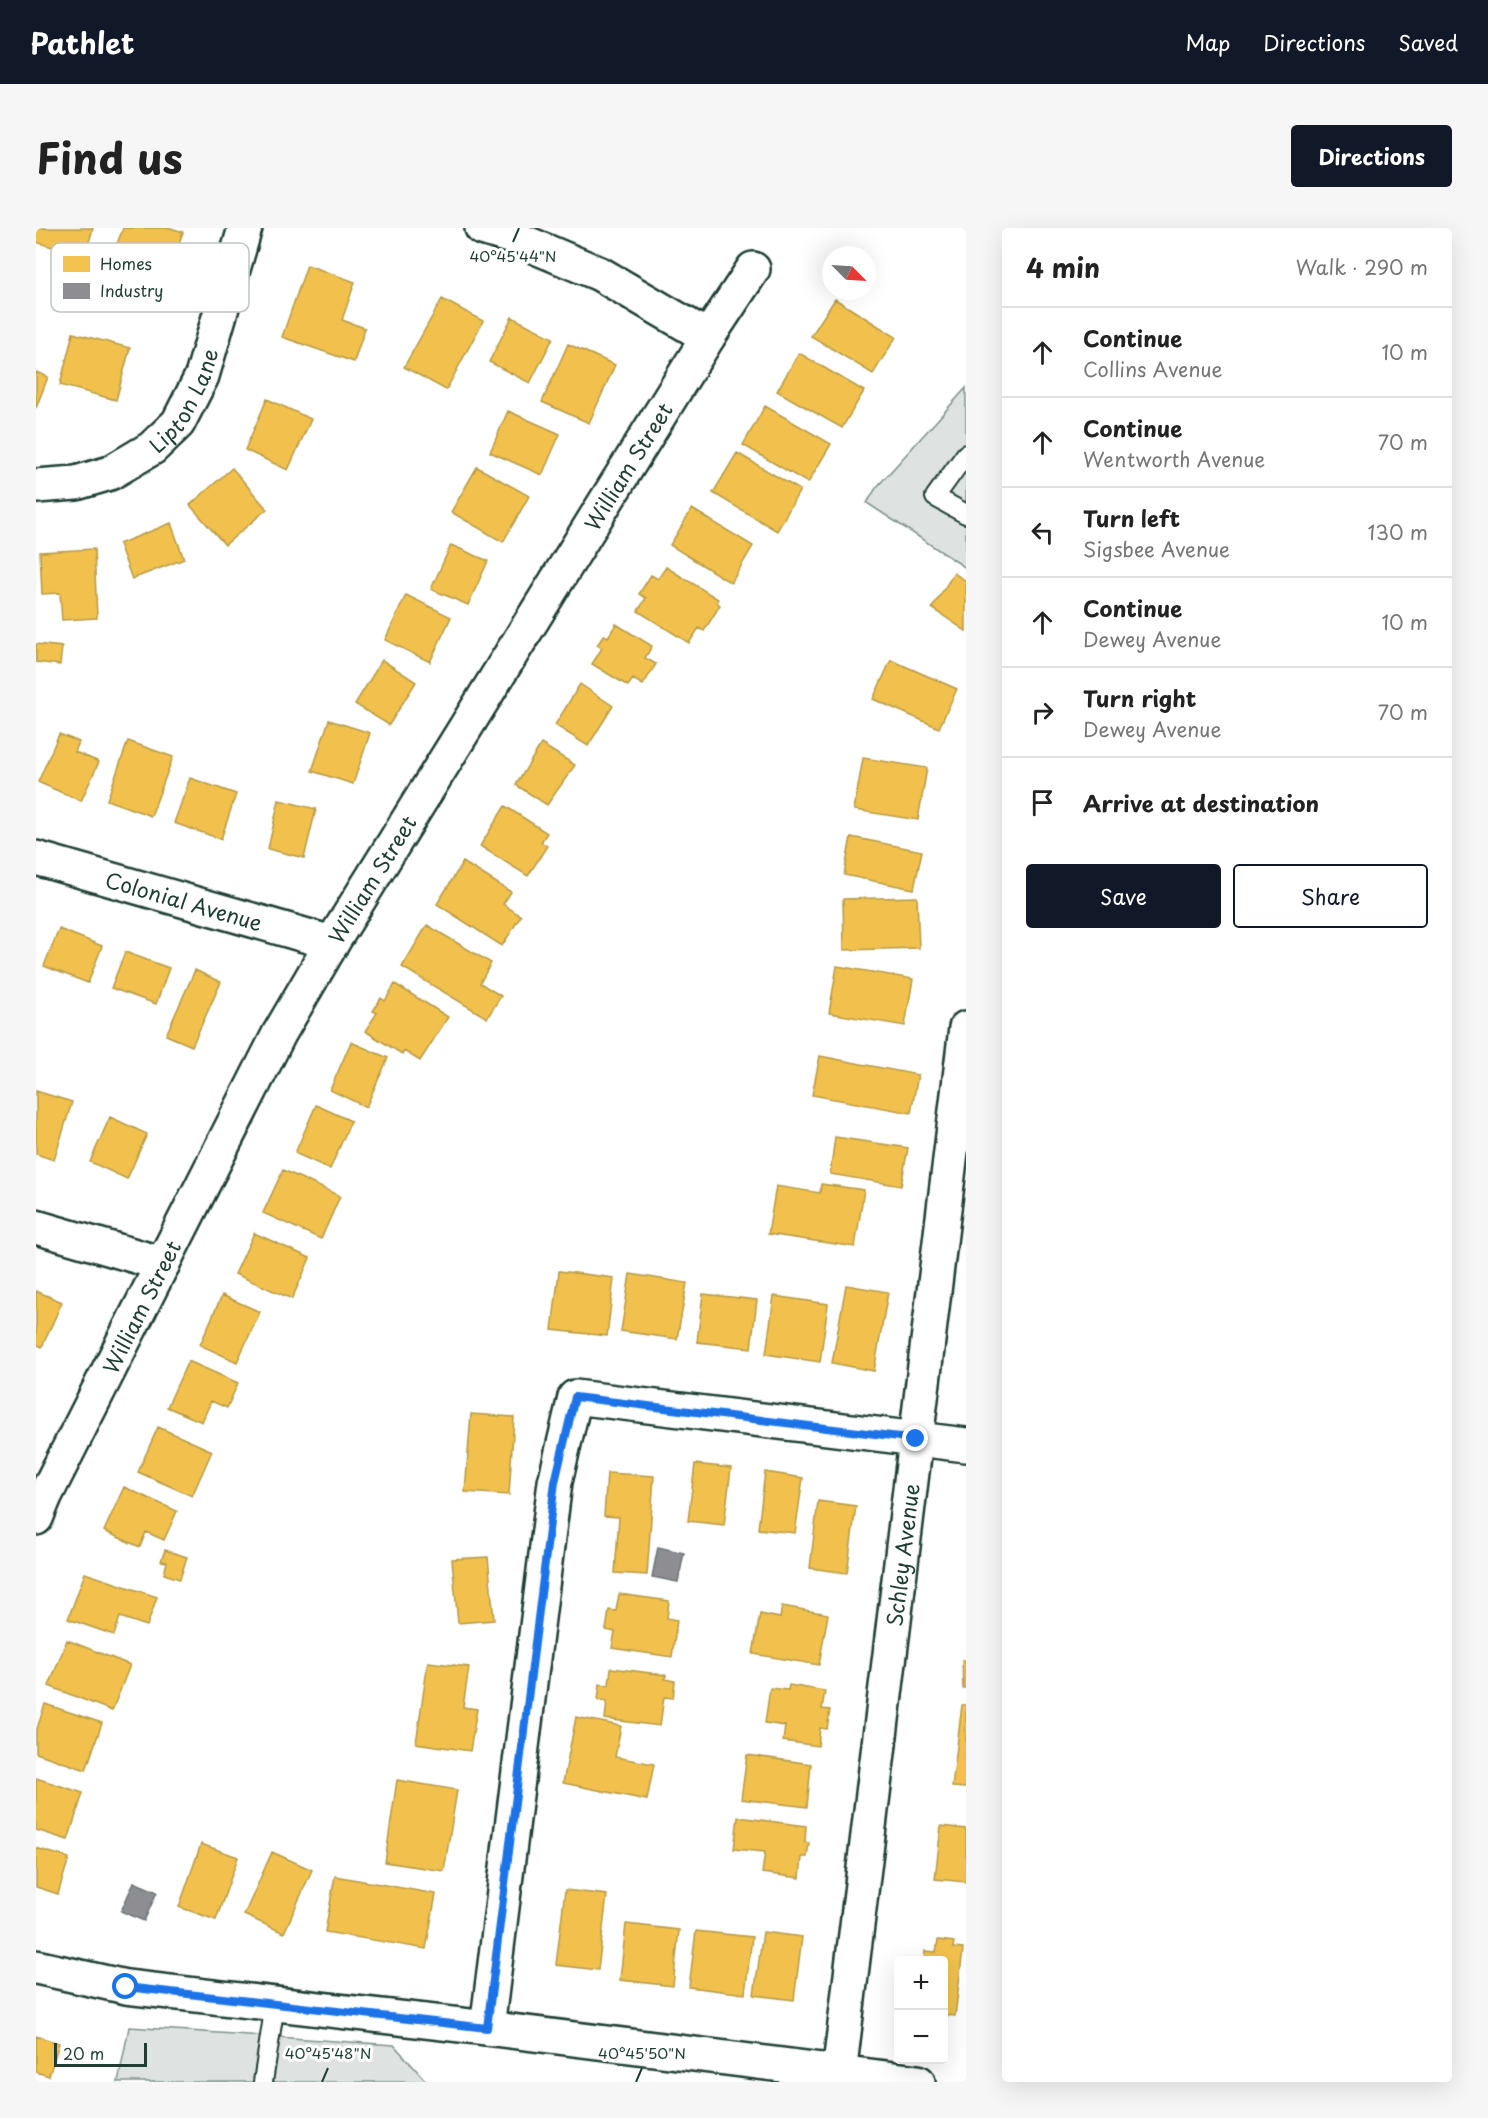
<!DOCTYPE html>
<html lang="en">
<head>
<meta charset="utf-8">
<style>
	body { margin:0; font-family:"Playpen Sans",sans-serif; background:#f6f6f6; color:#222 }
	.controls { position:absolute; right:18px; bottom:18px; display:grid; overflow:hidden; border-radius:6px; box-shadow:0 6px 24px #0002 }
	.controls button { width:54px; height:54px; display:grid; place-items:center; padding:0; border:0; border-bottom:2px solid #e0e0e0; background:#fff; color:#222; font:30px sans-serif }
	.compass { position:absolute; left:786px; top:18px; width:54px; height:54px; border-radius:50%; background:#fff; box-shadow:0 6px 24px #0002; rotate:114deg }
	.scale { position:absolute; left:18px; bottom:15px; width:93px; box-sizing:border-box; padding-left:6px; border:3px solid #1f3d34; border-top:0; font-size:16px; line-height:21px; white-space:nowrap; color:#1f3d34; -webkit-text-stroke:4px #fff; paint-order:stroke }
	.stop { position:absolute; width:18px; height:18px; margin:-14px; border:4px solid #1a73e8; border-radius:50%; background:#fff }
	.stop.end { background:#1a73e8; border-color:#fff; box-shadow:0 2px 6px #0008 }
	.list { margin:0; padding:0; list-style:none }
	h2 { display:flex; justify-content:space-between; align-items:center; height:78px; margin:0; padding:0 24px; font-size:26px }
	h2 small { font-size:20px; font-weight:400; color:#767676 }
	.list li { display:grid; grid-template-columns:39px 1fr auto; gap:18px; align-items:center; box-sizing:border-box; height:90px; padding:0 24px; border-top:2px solid #e0e0e0 }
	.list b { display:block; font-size:22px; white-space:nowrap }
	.list p { margin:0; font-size:20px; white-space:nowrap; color:#767676 }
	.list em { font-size:20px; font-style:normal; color:#767676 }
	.actions { display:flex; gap:12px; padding:18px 24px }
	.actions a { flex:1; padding:14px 0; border:2px solid #111827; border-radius:6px; text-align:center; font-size:21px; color:#111827 }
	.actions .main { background:#111827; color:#fff }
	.icon { flex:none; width:33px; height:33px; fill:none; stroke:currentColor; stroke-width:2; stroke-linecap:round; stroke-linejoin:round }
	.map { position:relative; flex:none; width:930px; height:1854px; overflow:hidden; border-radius:6px }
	header { display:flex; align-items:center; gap:36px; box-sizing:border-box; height:84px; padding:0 30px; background:#111827; color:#fff }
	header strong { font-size:28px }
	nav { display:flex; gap:33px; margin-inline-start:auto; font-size:21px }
	.intro { display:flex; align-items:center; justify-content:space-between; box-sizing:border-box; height:144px; padding:0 36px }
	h1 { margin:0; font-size:42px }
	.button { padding:15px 27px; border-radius:6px; background:#111827; color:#fff; font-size:21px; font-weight:700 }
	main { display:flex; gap:36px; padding:0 36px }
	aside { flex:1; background:#fff; border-radius:6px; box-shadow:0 6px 24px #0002 }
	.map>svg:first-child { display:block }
	.green { fill:#dee3e2; stroke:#7e908b; stroke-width:1.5 }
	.homes { fill:#f2c14e; stroke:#b39946; stroke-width:1.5 }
	.industry { fill:#8d8d92; stroke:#6c7576; stroke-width:1.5 }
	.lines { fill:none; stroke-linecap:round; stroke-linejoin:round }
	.lane-casing { stroke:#1f3d34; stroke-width:22 }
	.street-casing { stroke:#1f3d34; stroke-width:38 }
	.lane { stroke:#fff; stroke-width:18 }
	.street { stroke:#fff; stroke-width:33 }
	.route { stroke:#1a73e8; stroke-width:8 }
	.ticks { fill:none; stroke:#1f3d34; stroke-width:2 }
	.labels { text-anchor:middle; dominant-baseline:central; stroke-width:6; stroke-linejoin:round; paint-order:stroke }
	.street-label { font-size:21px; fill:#1f3d34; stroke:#fff }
	.key { fill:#fff; stroke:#bcc5c2; stroke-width:1.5 }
	.key-label { font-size:16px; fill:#1f3d34 }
	.ticks-label { font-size:15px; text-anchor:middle; fill:#1f3d34; stroke:#fff; stroke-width:6; stroke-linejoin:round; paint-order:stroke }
</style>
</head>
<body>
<header>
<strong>Pathlet</strong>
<nav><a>Map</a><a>Directions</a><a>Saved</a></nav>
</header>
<div class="intro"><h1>Find us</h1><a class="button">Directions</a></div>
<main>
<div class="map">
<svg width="930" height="1854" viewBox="0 0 930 1854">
	<rect width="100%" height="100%" fill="#fff"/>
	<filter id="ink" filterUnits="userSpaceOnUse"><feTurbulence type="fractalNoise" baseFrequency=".0167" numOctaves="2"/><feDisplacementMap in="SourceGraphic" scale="12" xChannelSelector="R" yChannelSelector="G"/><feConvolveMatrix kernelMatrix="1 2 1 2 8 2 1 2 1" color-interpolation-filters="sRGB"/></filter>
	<g filter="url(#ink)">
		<path class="green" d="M930,160V340L831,275L840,260Z
			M93,1799L358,1817L391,1854H82Z"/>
		<path class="homes" d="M0,0H57L49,29L0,14Z
			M87,0H135L147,4L125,67L69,48Z
			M271,37L319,54L306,92L329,100L318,134L246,109Z
			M406,71L447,93L410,162L368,139Z
			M799,71L860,109L837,146L775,108Z
			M476,89L517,110L494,155L453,134Z
			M37,105L94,120L80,172L24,157Z
			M532,116L579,137L553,195L506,174Z
			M763,125L828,163L806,200L741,163Z
			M0,144L12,149L0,180Z
			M231,171L275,191L252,242L209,222Z
			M729,178L795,216L772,255L707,217Z
			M472,183L524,206L506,247L454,224Z
			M701,225L764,262L741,303L677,265Z
			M441,239L493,268L467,314L415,284Z
			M196,240L231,281L189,317L154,277Z
			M656,281L717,318L695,355L634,317Z
			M135,295L148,331L96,351L83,316Z
			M415,317L452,333L432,377L395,361Z
			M58,321L61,390L26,392L24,365L6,366L4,324Z
			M630,339L682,371L681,374L684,377L668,403L663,400L653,415L602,383L610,370L603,366L615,347L622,351Z
			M918,345L930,353V403L896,380Z
			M370,367L415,389L394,434L349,412Z
			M580,396L616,418L609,430L620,436L607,457L597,451L592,458L556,436L566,420L561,417L568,407L572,409Z
			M0,416L26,419L24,437L0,434Z
			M346,432L380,454L353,497L319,476Z
			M855,432L921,461L903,500L837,471Z
			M544,456L577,478L552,518L519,497Z
			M293,492L334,505L317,556L276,543Z
			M23,506L43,514L39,524L63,534L45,573L2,554Z
			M92,513L137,529L115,588L71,572Z
			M505,516L539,537L511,577L480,557Z
			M827,530L891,540L882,592L818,582Z
			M154,550L200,566L185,611L138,595Z
			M243,572L280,581L268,630L232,621Z
			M469,578L511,605L505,614L511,618L492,648L444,618Z
			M815,609L886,623L878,661L808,647Z
			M427,634L475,664L467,676L485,688L466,718L401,676Z
			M881,669L883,720L808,722L807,671Z
			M391,697L455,735L444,755L465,768L451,790L366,739Z
			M23,701L66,718L52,755L8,738Z
			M89,724L133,740L120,776L75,760Z
			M801,738L877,751L869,798L793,785Z
			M159,742L185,754L156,818L130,807Z
			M359,756L412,789L384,833L368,823L366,826L329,803L341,785L337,783L345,770L349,773Z
			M315,814L352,830L330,879L294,862Z
			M784,828L882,847L875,885L776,867Z
			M0,863L36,874L18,932L0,926Z
			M280,877L315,893L294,941L259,925Z
			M74,889L111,906L91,951L54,934Z
			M799,909L872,920L865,958L794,946Z
			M247,942L304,968L285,1011L227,985Z
			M785,956L828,962L819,1019L732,1006L740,958L784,965Z
			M218,1005L274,1030L256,1071L199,1046Z
			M523,1043L578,1050L571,1108L516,1102Z
			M594,1046L651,1055L641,1111L585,1103Z
			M810,1057L852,1064L838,1143L796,1135Z
			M0,1063L26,1074L6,1119L0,1116Z
			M667,1066L721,1072L715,1120L661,1114Z
			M186,1067L224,1084L201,1134L164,1117Z
			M738,1068L792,1076L784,1134L730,1126Z
			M152,1133L202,1155L191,1180L175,1173L166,1194L131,1179Z
			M435,1186L478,1189L473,1267L429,1264Z
			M122,1199L176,1223L156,1268L102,1244Z
			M659,1236L695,1240L688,1297L652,1293Z
			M729,1244L767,1250L759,1305L722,1301Z
			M571,1245L618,1248L611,1347L579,1345L583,1289L568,1288Z
			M88,1259L141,1283L128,1312L110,1304L104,1319L68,1303Z
			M782,1273L820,1278L811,1345L774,1340Z
			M129,1322L151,1329L144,1351L128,1346L131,1334L125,1333Z
			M452,1329L458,1392L422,1395L416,1331Z
			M49,1345L121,1369L111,1398L84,1389L78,1407L32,1391Z
			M583,1366L633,1373L631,1390L641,1392L636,1429L576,1420L579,1404L570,1402L573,1382L580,1383Z
			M746,1378L792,1386L783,1437L717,1426L724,1386L744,1390Z
			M31,1412L94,1437L76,1483L13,1458Z
			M926,1432H930V1460H927Z
			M392,1434L433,1439L427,1479L441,1481L434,1523L380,1515Z
			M575,1440L630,1447L629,1451L639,1453L637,1470L628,1469L624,1498L569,1491L571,1473L562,1472L564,1456L573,1457Z
			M753,1457L789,1463L786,1481L794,1482L791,1501L784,1500L782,1518L747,1513L749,1498L729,1495L734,1460L752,1462Z
			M9,1476L66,1495L50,1542L0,1525V1504Z
			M926,1477H930V1560L916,1559Z
			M540,1489L585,1498L579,1529L618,1536L611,1572L527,1555Z
			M711,1527L775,1536L771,1579L705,1571Z
			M0,1550L47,1565L32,1612L0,1602Z
			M361,1552L421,1562L408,1643L349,1634Z
			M702,1589L770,1598L769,1615H773L771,1629H766L764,1650L726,1645L729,1624L698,1621Z
			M905,1598L930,1601V1654L899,1651Z
			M165,1616L202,1629L180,1692L143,1679Z
			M0,1620L33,1630L22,1666L0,1659Z
			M236,1624L276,1642L248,1705L208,1687Z
			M299,1648L400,1666L390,1721L289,1704Z
			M529,1662L571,1667L562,1742L520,1737Z
			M590,1696L643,1702L637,1758L584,1752Z
			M660,1703L716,1709L709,1766L653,1759Z
			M727,1704L766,1709L758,1772L718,1767Z
			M902,1712L918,1714L917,1720L927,1721L919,1788L908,1787V1732H888L889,1723L900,1724Z
			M0,1808L23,1815L13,1848L0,1844Z"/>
		<path class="industry" d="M622,1319L648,1325L642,1354L616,1349Z
			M98,1654L121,1664L108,1693L85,1683Z"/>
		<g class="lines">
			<defs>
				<path id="lane" d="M930,226L899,269L930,286
					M227,1854L239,1776"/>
				<g id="street">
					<path d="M446,0L476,9L564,46L672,109"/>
					<path id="s1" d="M0,258L40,255L74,245L116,220L142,195L166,148L209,0"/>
					<path id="s2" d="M0,630L296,715"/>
					<path d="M0,999L127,1036"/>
					<path id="s3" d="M0,1290L9,1268L243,806L296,715L565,281L672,109L717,41"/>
					<path d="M0,1739L90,1759L451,1800L882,1854"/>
					<path d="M451,1800L519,1254L539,1169L930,1217"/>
					<path id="s4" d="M802,1854L930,800"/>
				</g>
			</defs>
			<use href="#lane" class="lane-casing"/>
			<use href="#street" class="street-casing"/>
			<use href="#lane" class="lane"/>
			<use href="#street" class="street"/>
		</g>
	</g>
	<g class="lines" filter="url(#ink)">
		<path class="route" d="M90,1759L451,1800L519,1254L539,1169L880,1211"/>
	</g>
	<path class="ticks" d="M477,14L483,0M286,1854L292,1840M600,1854L606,1840"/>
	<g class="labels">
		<g class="street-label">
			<text stroke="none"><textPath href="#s1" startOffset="183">Lipton Lane</textPath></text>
			<text stroke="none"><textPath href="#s3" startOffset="1208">William Street</textPath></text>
			<text stroke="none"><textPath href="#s3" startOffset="722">William Street</textPath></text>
			<text stroke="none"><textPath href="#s2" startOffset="154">Colonial Avenue</textPath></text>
			<text stroke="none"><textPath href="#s3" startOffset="236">William Street</textPath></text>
			<text stroke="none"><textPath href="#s4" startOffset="531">Schley Avenue</textPath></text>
		</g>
	</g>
	<rect x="15" y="15" width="198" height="69" rx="9" class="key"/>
	<rect x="27" y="28" width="27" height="16" fill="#f2c14e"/>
	<rect x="27" y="55" width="27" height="16" fill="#8d8d92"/>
	<g class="key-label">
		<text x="64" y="42">Homes</text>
		<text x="64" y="69">Industry</text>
	</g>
	<g class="ticks-label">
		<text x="477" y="34">40°45'44"N</text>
		<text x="292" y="1831">40°45'48"N</text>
		<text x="606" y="1831">40°45'50"N</text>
	</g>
</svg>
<div class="controls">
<button>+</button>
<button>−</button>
</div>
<svg class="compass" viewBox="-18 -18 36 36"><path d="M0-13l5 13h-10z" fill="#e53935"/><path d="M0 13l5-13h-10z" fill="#767676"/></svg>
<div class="scale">20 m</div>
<div class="stop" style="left:90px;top:1759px"></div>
<div class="stop end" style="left:880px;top:1211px"></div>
</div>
<aside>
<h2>4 min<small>Walk · 290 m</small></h2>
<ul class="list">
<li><svg class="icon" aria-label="ahead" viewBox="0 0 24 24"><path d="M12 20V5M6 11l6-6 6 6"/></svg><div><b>Continue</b><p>Collins Avenue</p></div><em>10 m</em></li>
<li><svg class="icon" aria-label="ahead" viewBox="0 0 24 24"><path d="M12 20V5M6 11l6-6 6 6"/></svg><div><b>Continue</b><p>Wentworth Avenue</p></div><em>70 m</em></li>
<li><svg class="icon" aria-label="left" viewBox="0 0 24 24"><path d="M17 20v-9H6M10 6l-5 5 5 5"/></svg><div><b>Turn left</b><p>Sigsbee Avenue</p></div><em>130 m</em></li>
<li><svg class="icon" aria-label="ahead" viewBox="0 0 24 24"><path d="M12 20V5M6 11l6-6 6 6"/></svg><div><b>Continue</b><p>Dewey Avenue</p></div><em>10 m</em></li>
<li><svg class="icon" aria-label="right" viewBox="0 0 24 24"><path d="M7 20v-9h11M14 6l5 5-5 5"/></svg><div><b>Turn right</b><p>Dewey Avenue</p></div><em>70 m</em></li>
<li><svg class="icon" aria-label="arrive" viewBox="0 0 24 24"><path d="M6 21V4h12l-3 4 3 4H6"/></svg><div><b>Arrive at destination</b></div></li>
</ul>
<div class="actions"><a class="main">Save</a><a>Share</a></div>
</aside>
</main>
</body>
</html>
